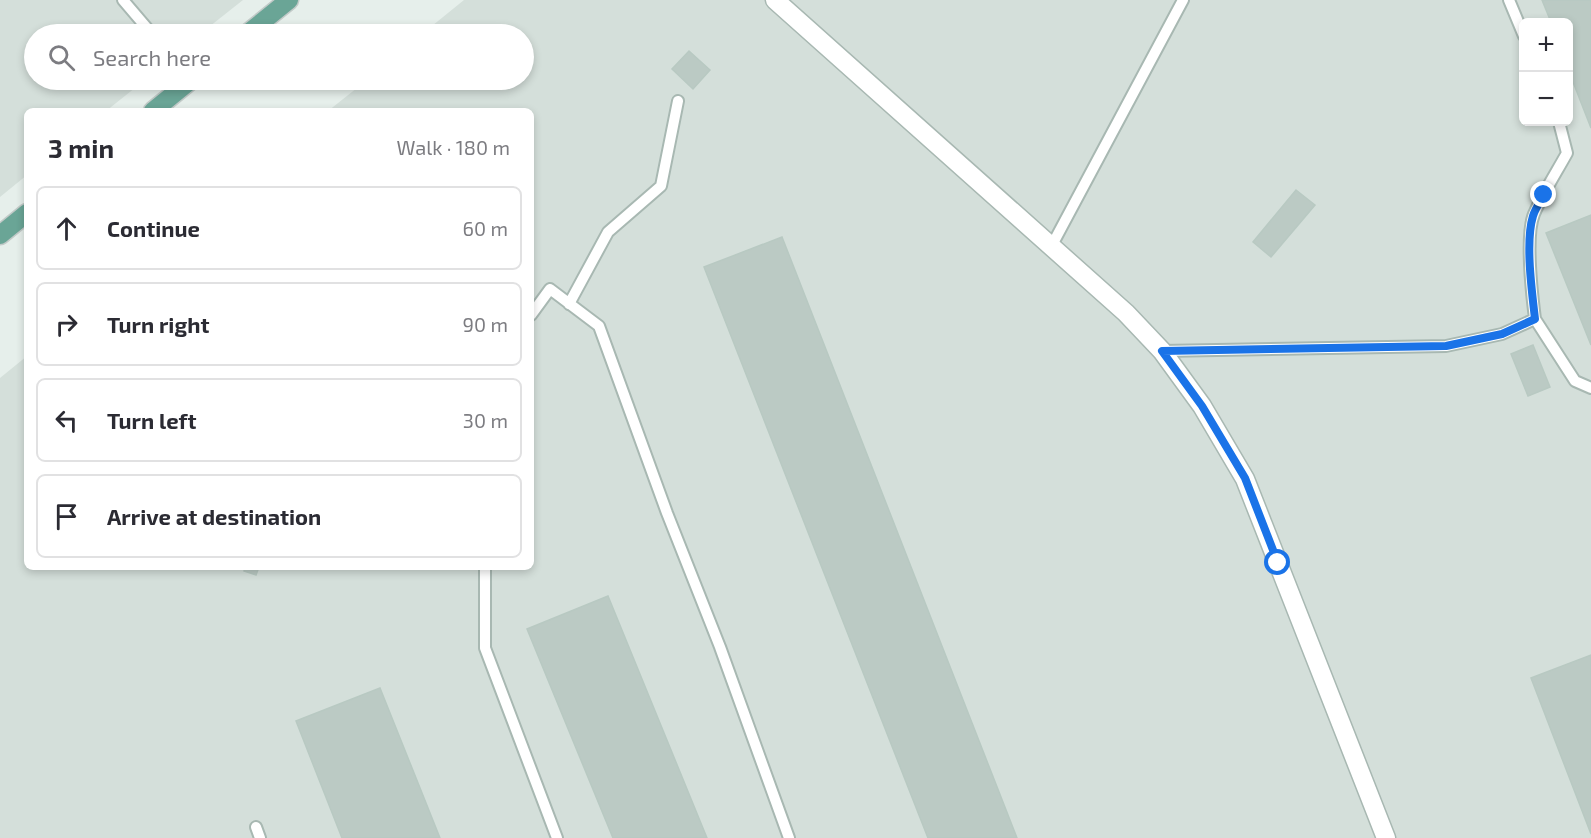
<!DOCTYPE html>
<html lang="en">
<head>
<meta charset="utf-8">
<style>
	body { margin:0; font-family:"Exo 2",sans-serif; background:#f2f2f3; color:#2b2b33 }
	.controls { position:absolute; right:18px; top:18px; display:grid; overflow:hidden; border-radius:9px; box-shadow:0 3px 9px #0003 }
	.controls button { width:54px; height:54px; display:grid; place-items:center; padding:0; border:0; border-bottom:2px solid #e1e1e2; background:#fff; color:#2b2b33; font:30px sans-serif }
	.stop { position:absolute; width:18px; height:18px; margin:-14px; border:4px solid #1a73e8; border-radius:50%; background:#fff }
	.stop.end { background:#1a73e8; border-color:#fff; box-shadow:0 2px 6px #0008 }
	.list { margin:0; padding:0; list-style:none }
	h2 { display:flex; justify-content:space-between; align-items:center; height:78px; margin:0; padding:0 24px; font-size:26px }
	h2 small { font-size:20px; font-weight:400; color:#7c7c81 }
	.list li { display:grid; grid-template-columns:39px 1fr auto; gap:18px; align-items:center; box-sizing:border-box; height:84px; margin:0 12px 12px; padding:0 12px; border:2px solid #e1e1e2; border-radius:9px }
	.list b { display:block; font-size:22px; white-space:nowrap }
	.list em { font-size:20px; font-style:normal; color:#7c7c81 }
	.icon { flex:none; width:33px; height:33px; fill:none; stroke:currentColor; stroke-width:2; stroke-linecap:round; stroke-linejoin:round }
	.map { position:relative; flex:none; width:1591px; height:838px; overflow:hidden }
	.search { position:absolute; background:#fff; box-shadow:0 3px 9px #0003; left:24px; top:24px; width:510px; height:66px; display:flex; align-items:center; gap:15px; box-sizing:border-box; padding:0 21px; border-radius:33px; color:#7c7c81; font-size:22px }
	.panel { position:absolute; background:#fff; box-shadow:0 3px 9px #0003; left:24px; top:108px; width:510px; height:462px; border-radius:9px }
	.map>svg:first-child { display:block }
	.built { fill:#d4dfda; fill-rule:evenodd }
	.building { fill:#bbcac4; stroke:#b8c9c2; stroke-width:1.5 }
	.lines { fill:none; stroke-linecap:round; stroke-linejoin:round }
	.service-casing { stroke:#a8b8b2; stroke-width:14 }
	.minor-casing { stroke:#a8b8b2; stroke-width:21 }
	.primary-casing { stroke:#c2cac8; stroke-width:21 }
	.service { stroke:#fff; stroke-width:10 }
	.minor { stroke:#fff; stroke-width:18 }
	.primary { stroke:#6aa596; stroke-width:18 }
	.route { stroke:#1a73e8; stroke-width:8 }
</style>
</head>
<body>
<div class="map">
<svg width="1591" height="838" viewBox="0 0 1591 838">
	<rect width="100%" height="100%" fill="#e6efeb"/>
	<path class="built" d="M0,0H243L200,34H34V80H145L106,111H27V175L0,197Z
		M464,0H1591V838H0V378L27,356V567H531V111H328L367,80H524V34H422ZM1524,22H1568V122H1524Z"/>
	<path class="building" d="M1542,0H1591V128L1568,69V22H1551Z
		M689,51L710,70L693,89L672,69Z
		M1296,190L1315,205L1271,257L1253,242Z
		M1591,215V345L1546,233Z
		M782,237L1017,838H928L704,267Z
		M1533,345L1550,387L1528,396L1511,354Z
		M245,567H259L256,575L244,571Z
		M608,596L707,838H613L527,629Z
		M1591,655V834L1531,678Z
		M380,688L440,838H342L296,721Z"/>
	<g class="lines">
		<defs>
			<path id="service" d="M123,0L152,34
				M1509,0L1524,36
				M1051,247L1183,0
				M569,304L608,232L661,186L678,101
				M531,315L550,289L599,326L667,513L720,647L789,838
				M1535,319C1532,295 1525,236 1534,214C1543,193 1556,173 1567,153L1559,122
				M1162,351L1446,346L1502,334L1535,319L1575,381L1591,388
				M485,567V648L557,838
				M256,827L260,838"/>
			<path id="minor" d="M775,0L1126,313L1162,351L1202,406L1245,479L1386,838"/>
			<path id="primary" d="M247,34L289,0
				M153,111L191,80
				M0,235L27,213"/>
		</defs>
		<use href="#service" class="service-casing"/>
		<use href="#minor" class="minor-casing"/>
		<use href="#primary" class="primary-casing"/>
		<use href="#service" class="service"/>
		<use href="#minor" class="minor"/>
		<use href="#primary" class="primary"/>
	</g>
	<g class="lines">
		<path class="route" d="M1278,563L1245,478L1202,406L1162,351L1446,346L1502,334L1535,319C1532,292 1525,242 1533,216C1535,209 1540,202 1544,195"/>
	</g>
</svg>
<div class="controls">
<button>+</button>
<button>−</button>
</div>
<div class="stop" style="left:1278px;top:563px"></div>
<div class="stop end" style="left:1544px;top:195px"></div>
<div class="search"><svg class="icon" aria-label="search" viewBox="0 0 24 24"><circle cx="10" cy="10" r="6"/><path d="M15 15l6 6"/></svg>Search here</div>
<section class="panel">
<h2>3 min<small>Walk · 180 m</small></h2>
<ul class="list">
<li><svg class="icon" aria-label="ahead" viewBox="0 0 24 24"><path d="M12 20V5M6 11l6-6 6 6"/></svg><div><b>Continue</b></div><em>60 m</em></li>
<li><svg class="icon" aria-label="right" viewBox="0 0 24 24"><path d="M7 20v-9h11M14 6l5 5-5 5"/></svg><div><b>Turn right</b></div><em>90 m</em></li>
<li><svg class="icon" aria-label="left" viewBox="0 0 24 24"><path d="M17 20v-9H6M10 6l-5 5 5 5"/></svg><div><b>Turn left</b></div><em>30 m</em></li>
<li><svg class="icon" aria-label="arrive" viewBox="0 0 24 24"><path d="M6 21V4h12l-3 4 3 4H6"/></svg><div><b>Arrive at destination</b></div></li>
</ul>
</section>
</div>
</body>
</html>
